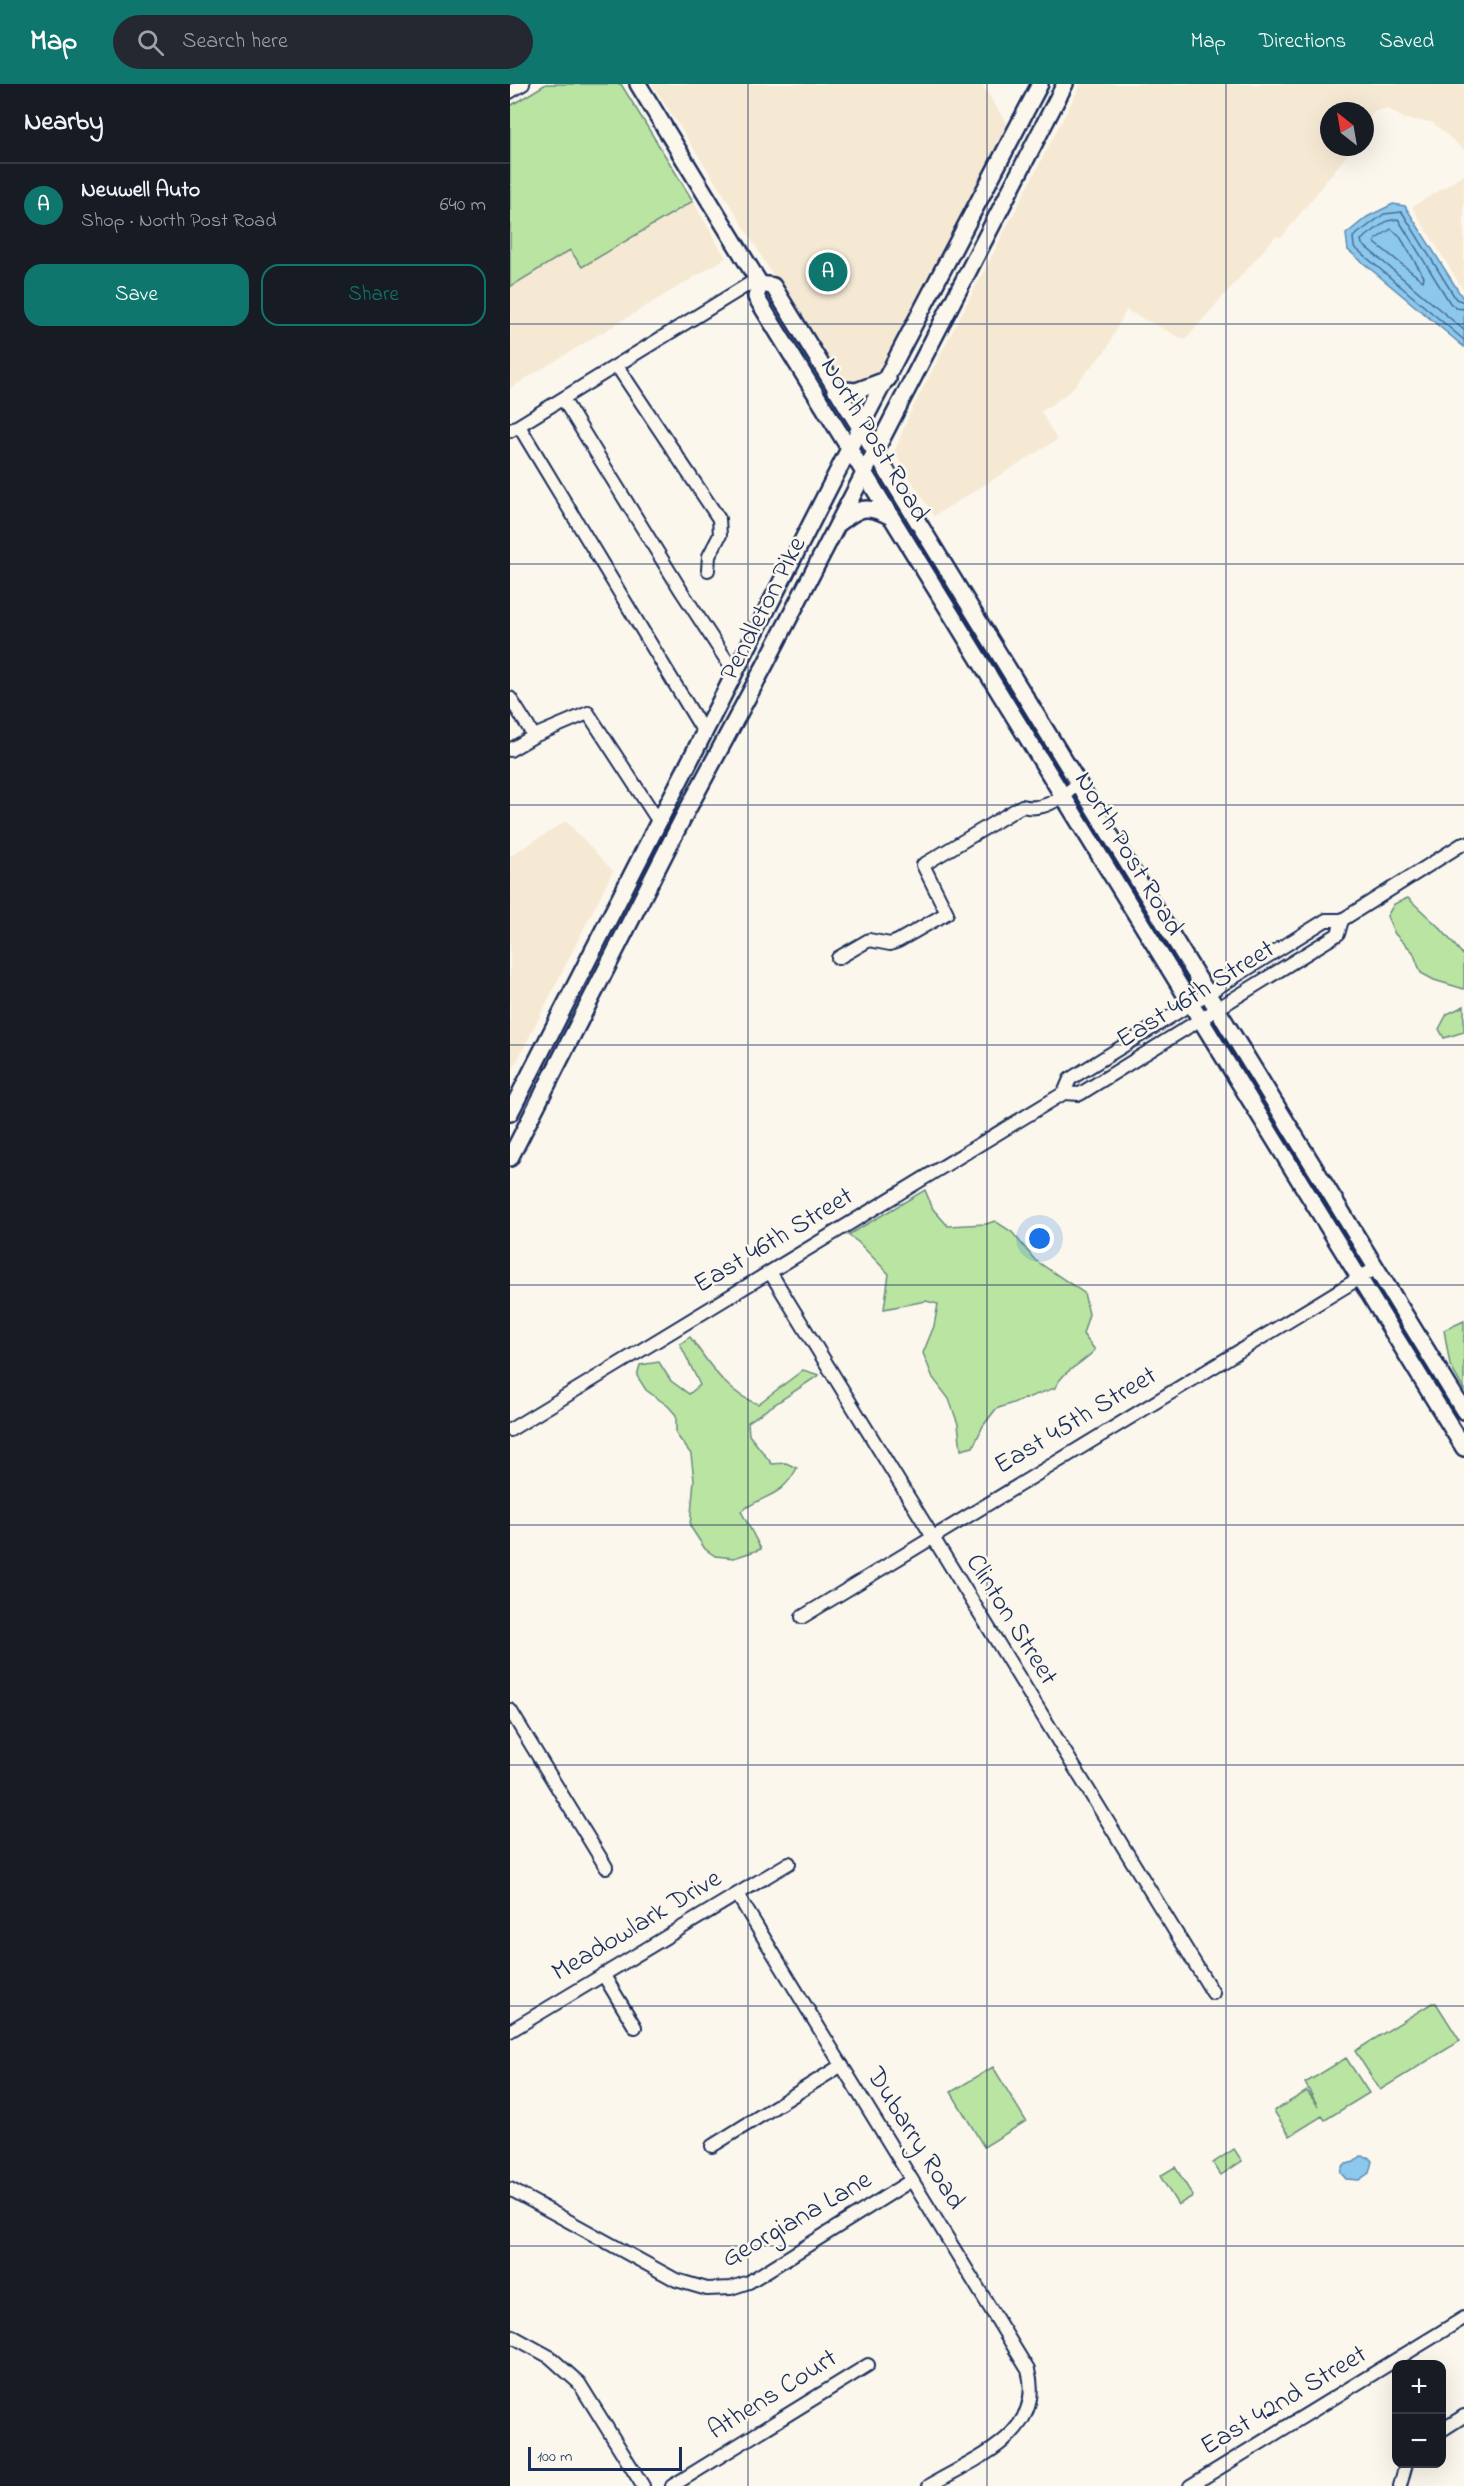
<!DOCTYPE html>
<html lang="en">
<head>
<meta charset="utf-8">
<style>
	body { margin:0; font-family:"Indie Flower",sans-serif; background:#242831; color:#f1f3f6 }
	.controls { position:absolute; right:18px; bottom:18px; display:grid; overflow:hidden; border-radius:12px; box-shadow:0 6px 24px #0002 }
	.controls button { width:54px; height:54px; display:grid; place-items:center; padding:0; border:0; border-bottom:2px solid #363941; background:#171b24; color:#f1f3f6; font:30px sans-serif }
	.compass { position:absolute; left:810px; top:18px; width:54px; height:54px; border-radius:50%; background:#171b24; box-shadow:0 6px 24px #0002; rotate:329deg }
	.scale { position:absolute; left:18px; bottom:15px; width:154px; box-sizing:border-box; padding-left:6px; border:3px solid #1b2f5e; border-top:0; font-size:16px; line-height:21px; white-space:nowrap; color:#1b2f5e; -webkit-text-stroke:4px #fbf7ec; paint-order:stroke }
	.you { position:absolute; left:530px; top:1155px; width:21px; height:21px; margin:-15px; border:4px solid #fff; border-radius:50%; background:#1a73e8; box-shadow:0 0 0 9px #1a73e833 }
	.badge { display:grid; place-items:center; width:39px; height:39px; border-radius:50%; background:#0f766e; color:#fff; font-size:20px; font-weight:700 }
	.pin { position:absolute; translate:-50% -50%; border:3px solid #fff; box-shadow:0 2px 6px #0006 }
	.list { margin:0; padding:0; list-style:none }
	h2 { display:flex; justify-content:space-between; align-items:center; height:78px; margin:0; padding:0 24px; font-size:26px }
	h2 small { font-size:20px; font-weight:400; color:#9ea1a6 }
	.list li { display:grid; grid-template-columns:39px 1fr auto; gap:18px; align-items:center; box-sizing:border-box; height:84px; padding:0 24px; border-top:2px solid #363941 }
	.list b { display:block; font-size:22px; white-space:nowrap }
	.list p { margin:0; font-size:20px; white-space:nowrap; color:#9ea1a6 }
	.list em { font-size:20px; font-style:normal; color:#9ea1a6 }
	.actions { display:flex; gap:12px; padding:18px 24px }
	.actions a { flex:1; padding:14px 0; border:2px solid #0f766e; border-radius:18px; text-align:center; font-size:21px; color:#0f766e }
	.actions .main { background:#0f766e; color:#fff }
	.icon { flex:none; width:33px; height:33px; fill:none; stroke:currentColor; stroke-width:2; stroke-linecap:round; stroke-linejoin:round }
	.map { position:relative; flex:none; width:954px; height:2402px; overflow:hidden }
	header { display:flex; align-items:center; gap:36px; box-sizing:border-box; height:84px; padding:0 30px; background:#0f766e; color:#fff }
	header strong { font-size:28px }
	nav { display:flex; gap:33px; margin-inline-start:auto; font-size:21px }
	.search { width:420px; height:54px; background:#242831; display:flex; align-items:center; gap:15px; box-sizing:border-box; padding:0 21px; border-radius:33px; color:#9ea1a6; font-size:22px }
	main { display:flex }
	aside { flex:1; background:#171b24 }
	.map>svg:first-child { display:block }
	.built { fill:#f6e9d4 }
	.green { fill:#bae4a1; stroke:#6a8a80; stroke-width:1.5 }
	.water { fill:#8cc8ec; stroke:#5f8bb3; stroke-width:1.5 }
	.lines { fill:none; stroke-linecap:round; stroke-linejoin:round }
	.shore { stroke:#486c97; stroke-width:1.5 }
	.minor-casing { stroke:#1b2f5e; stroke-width:16 }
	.major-casing { stroke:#1b2f5e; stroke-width:20 }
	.minor { stroke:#fbf7ec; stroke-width:12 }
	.major { stroke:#fbf7ec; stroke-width:15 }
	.grid { fill:none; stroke:#1b2f5e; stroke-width:1.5; stroke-opacity:0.55 }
	.labels { text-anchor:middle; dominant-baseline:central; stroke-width:5; stroke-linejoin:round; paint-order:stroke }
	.street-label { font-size:27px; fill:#1b2f5e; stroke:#fbf7ec }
</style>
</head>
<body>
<header>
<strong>Map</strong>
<div class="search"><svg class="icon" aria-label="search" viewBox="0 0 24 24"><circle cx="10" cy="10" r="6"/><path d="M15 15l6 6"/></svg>Search here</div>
<nav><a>Map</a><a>Directions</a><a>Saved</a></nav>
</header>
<main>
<aside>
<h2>Nearby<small></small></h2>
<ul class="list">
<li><span class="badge">A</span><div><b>Neuwell Auto</b><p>Shop · North Post Road</p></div><em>640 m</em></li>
</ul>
<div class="actions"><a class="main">Save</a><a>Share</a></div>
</aside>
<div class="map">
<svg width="954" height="2402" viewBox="0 0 954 2402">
	<rect width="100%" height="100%" fill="#fbf7ec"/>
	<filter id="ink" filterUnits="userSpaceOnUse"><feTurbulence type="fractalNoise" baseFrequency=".0167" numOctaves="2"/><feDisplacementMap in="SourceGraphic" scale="12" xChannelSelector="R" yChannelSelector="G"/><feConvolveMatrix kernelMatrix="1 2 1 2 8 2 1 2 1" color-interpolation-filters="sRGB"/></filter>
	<g filter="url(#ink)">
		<path class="built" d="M142,0H472L498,42L366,295L348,303L327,298L226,130Z
			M571,0H954V66L922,38L895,35L877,24L863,28L855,44V27H819V63H843L772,153L766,152L675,256L616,226L597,265L558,309L531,328L547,356L424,432L384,369L400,329Z
			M954,91V207L902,123Z
			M183,117L216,174L0,304V203L61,166L71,183Z
			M56,737L103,787L0,991V772Z"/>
		<path class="green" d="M36,0H111L183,117L72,183L60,166L0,203V22Z
			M898,814L931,845L954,872V905L924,896L911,889L903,868L885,850L877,832L884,820Z
			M954,922V948L934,954L929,945L937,930Z
			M415,1106L423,1125L438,1142L476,1140L485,1137L502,1148L525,1176L574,1209L579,1230L573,1250L585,1266C571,1281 553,1286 545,1304L486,1325L473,1342L463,1363L451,1366L448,1340L439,1315L423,1294L413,1269L424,1242L428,1220L416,1217L374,1225L379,1190L348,1158L338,1151Z
			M954,1237V1306L940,1281L934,1246Z
			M180,1253C199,1279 216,1309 248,1320L293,1286L309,1291L238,1338L239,1351L262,1380L276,1379L287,1384C271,1414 257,1409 231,1427L251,1465L224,1474L205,1472L195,1465L180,1442L184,1396L181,1370L166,1350V1331L158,1322L136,1306L127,1292L130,1281L149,1278L161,1297L179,1310L190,1301L170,1260Z
			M922,1919H926L950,1957L870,2006L845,1967Z
			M836,1974L859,2009L815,2036L812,2032L780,2052L764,2027L797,2007L808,2022L795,1999Z
			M483,1983L516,2037L474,2063L441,2008Z
			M724,2065L732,2077L711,2091L703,2079Z
			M665,2083L683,2112L668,2121L650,2092Z"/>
		<path class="water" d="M883,120L895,122L954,216V263L838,166L836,150L857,133Z
			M851,2072L858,2073L862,2077L859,2089L849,2096L836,2095L830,2088L833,2081L844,2078Z"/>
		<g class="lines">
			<path class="shore" d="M881,145L889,151L914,193L913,197L865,159L866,155Z
				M954,218L946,215L892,128L874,130L843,153L844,163L954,256
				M954,225L946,224L940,219L888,135L877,137L851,156L852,160L954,246"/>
			<defs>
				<path id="minor" d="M0,8L13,0
					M107,282L209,435L210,451L199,472L198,486
					M53,315L172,508L217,577L227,587
					M9,342L195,650
					M0,347L247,195
					M0,614L24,652
					M0,666L24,652L78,629L149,738
					M328,874L359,856L380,860L388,857L437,829L413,781L512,722C535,728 550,714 568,700
					M554,1009L570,1010L828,850L832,836
					M260,1188L703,1909
					M0,1346L554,1009L560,995L816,836H832L954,759
					M292,1533L866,1184
					M0,1626L96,1783
					M227,1810L518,2286C536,2350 464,2375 419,2402
					M93,1890L125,1943
					M0,1947L279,1779
					M202,2062L332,1981
					M0,2105L166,2196L197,2205L221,2204L239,2198L402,2096
					M0,2251L40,2273L69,2299L133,2402
					M932,2346L954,2332
					M162,2402L358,2281
					M680,2402L954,2234
					M890,2402L896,2380"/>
				<path id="major" d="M128,0L250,200L246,213L954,1364
					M250,200L263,202L954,1327
					M325,305L346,307L378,295
					M327,441C348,424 356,419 381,433
					M0,1029L339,365L530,0
					M0,1074L173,734L255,581L555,0"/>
			</defs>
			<use href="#minor" class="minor-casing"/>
			<use href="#major" class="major-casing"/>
			<use href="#minor" class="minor"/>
			<use href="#major" class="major"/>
		</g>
	</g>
	<path class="grid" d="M238,0V2402M477,0V2402M716,0V2402M0,240H954M0,480H954M0,721H954M0,961H954M0,1201H954M0,1441H954M0,1681H954M0,1922H954M0,2162H954"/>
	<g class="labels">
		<g class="street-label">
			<text transform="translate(364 356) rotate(59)">North Post Road</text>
			<text transform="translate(254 525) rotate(-63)">Pendleton Pike</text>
			<text transform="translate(618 770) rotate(59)">North Post Road</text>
			<text transform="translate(686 911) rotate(-32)">East 46th Street</text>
			<text transform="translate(264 1157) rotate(-31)">East 46th Street</text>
			<text transform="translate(566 1337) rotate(-31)">East 45th Street</text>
			<text transform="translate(501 1536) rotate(58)">Clinton Street</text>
			<text transform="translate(127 1842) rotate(-31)">Meadowlark Drive</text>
			<text transform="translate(405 2055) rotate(58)">Dubarry Road</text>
			<text transform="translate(287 2136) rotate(-30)">Georgiana Lane</text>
			<text transform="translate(263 2311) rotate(-32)">Athens Court</text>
			<text transform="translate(774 2317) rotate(-31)">East 42nd Street</text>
		</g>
	</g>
</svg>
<div class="controls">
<button>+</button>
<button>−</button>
</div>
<svg class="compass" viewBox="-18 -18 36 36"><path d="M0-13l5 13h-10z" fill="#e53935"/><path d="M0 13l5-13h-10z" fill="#9ea1a6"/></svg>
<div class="scale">100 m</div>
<div class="you"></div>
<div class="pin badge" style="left:318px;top:188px">A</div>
</div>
</main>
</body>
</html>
